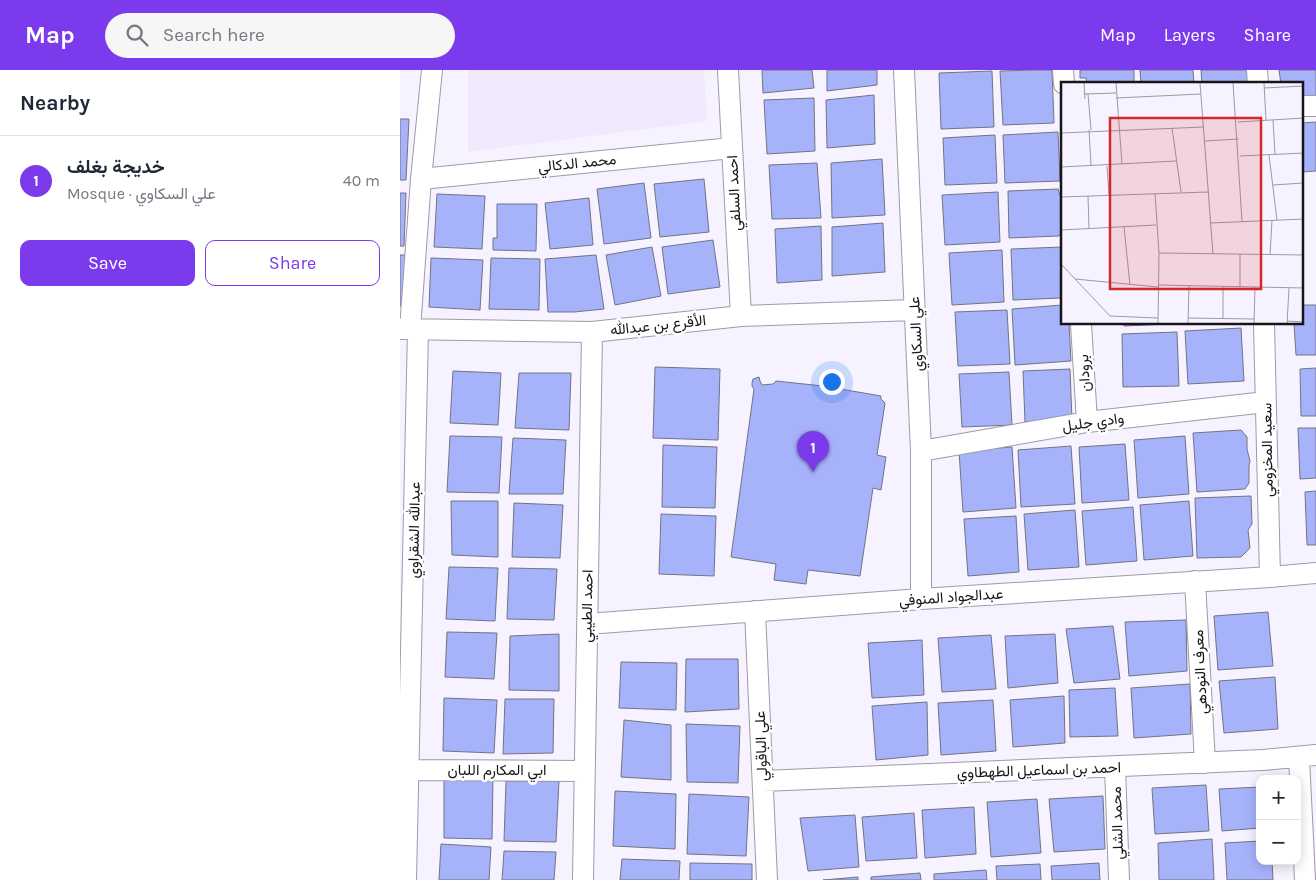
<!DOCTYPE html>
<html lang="en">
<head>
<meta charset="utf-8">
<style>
	body { margin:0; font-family:Karla,Vazirmatn,sans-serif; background:#f6f6f7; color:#1f2937 }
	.controls { position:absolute; right:15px; bottom:15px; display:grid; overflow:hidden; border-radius:10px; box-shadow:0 2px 12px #0003 }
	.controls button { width:45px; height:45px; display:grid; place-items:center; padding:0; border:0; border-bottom:1px solid #e0e1e3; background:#fff; color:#1f2937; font:25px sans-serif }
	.you { position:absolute; left:431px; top:311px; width:18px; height:18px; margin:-12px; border:4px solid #fff; border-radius:50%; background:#1a73e8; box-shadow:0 0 0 8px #1a73e833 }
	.badge { display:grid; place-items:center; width:32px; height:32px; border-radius:50%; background:#7c3aed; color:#fff; font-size:16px; font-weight:700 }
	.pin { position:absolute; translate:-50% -41px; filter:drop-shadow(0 1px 2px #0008) }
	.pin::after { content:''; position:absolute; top:26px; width:18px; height:15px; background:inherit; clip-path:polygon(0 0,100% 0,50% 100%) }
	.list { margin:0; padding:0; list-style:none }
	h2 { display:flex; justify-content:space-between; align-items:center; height:65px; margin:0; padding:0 20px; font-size:21px }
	h2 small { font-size:16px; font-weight:400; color:#747a83 }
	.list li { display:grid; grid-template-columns:32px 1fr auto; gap:15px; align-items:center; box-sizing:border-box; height:90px; padding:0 20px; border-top:1px solid #e0e1e3 }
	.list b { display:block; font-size:19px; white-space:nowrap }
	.list p { margin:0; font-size:16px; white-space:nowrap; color:#747a83 }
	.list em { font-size:16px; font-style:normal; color:#747a83 }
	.actions { display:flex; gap:10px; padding:15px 20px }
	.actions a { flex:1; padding:11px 0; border:1px solid #7c3aed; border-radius:10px; text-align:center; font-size:18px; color:#7c3aed }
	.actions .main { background:#7c3aed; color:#fff }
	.icon { flex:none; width:28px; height:28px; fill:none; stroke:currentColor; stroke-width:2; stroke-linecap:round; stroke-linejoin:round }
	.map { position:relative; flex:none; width:916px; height:810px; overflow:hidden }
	header { display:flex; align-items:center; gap:30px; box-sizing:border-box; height:70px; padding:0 25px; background:#7c3aed; color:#fff }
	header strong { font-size:24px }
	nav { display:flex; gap:28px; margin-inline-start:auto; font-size:18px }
	.search { width:350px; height:45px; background:#f6f6f7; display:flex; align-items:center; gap:12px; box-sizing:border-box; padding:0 18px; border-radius:28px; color:#747a83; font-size:19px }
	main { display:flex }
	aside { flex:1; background:#fff }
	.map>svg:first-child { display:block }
	.built { fill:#f0e8fd }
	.building { fill:#a6b2fa; stroke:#727480 }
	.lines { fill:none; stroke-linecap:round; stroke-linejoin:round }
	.minor-casing { stroke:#9f9aa6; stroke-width:22 }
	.minor { stroke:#fff; stroke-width:20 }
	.labels { text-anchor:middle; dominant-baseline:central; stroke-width:5; stroke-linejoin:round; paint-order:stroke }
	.street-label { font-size:15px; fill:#171519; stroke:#fff }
	.inset-road { fill:none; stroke:#9d9aa3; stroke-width:1 }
	.view { fill:#d62828; fill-opacity:0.15; stroke:#d62828; stroke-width:2.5 }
	.inset-edge { fill:none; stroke:#171519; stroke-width:2.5 }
</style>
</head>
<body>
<header>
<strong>Map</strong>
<div class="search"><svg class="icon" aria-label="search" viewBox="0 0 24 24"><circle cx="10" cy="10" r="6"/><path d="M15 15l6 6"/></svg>Search here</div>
<nav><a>Map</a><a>Layers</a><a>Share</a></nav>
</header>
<main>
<aside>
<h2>Nearby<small></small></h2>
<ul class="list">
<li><span class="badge">1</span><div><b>خديجة بغلف</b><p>Mosque · علي السكاوي</p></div><em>40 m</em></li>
</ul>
<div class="actions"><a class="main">Save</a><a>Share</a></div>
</aside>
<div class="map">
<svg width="916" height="810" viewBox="0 0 916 810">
	<rect width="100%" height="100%" fill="#f7f2ff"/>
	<path class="built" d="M68,0H304L307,51L68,82Z"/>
	<path class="building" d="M362,0H412L414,18L363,23Z
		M427,0H477V15L427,21Z
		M634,0H652L654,53L603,55L600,1Z
		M680,0H734V14H687L686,8H680Z
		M740,0H793L794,14H741Z
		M801,0H850L851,14H802Z
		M879,0H916V28L902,26V14H881Z
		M592,1L594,57L541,59L539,3Z
		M474,25L475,74L427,78L426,30Z
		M414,28L415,81L367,84L364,30Z
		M0,49H9L6,110H0Z
		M916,52V101L902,102V53Z
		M658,62L660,111L605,113L603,65Z
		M595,65L597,113L545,115L543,68Z
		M482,89L485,145L432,148L431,93Z
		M417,93L421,148L372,149L369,95Z
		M304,109L309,162L260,167L254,114Z
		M244,113L251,168L204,174L197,119Z
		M658,119L661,128L662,145V161L659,166L609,168L608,121Z
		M598,122L600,172L545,175L542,125Z
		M0,123H6L4,176H0Z
		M37,124L85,126L82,179L34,177Z
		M189,128L193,175L150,179L145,133Z
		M97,134H137L136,181L93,180V168H97Z
		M483,153L485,202L432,206V157Z
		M421,156L422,210L377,213L375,159Z
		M313,170L320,217L268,224L262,177Z
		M252,177L261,226L215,235L206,185Z
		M662,177V228L613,230L611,179Z
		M602,180L604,232L552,235L549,183Z
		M0,185H6L3,236H0Z
		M196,185L204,239L174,242H148L145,189Z
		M31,188L83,190L80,240L29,237Z
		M91,188L140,189L139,240L89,239Z
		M662,235V254H669L671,291L615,295L612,239Z
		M902,235H916V285H896L894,254H902Z
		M607,240L610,294L558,296L555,242Z
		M724,254H767L724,256Z
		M841,258L844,311L788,314L785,261Z
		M777,262L779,316L723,317L722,264Z
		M255,297L320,299L318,370L253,368Z
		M916,298V346H901L900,299Z
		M670,299L672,350L625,352L623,301Z
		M53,301L101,303L98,355L50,353Z
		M609,302L612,355L562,357L559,304Z
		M119,303H171L169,360L115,358Z
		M359,307L360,311L362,315L373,314L376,311L423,316L481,326V329L485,333L477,385L486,387L481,420L473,418L460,506L408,500L406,514L374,510L376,494L331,487L354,319L352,316V313L353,309Z
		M898,358H916V408L900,409Z
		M841,360L847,367V379L850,391L849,396V413L845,419L797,422L793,363Z
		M50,366L102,367L99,423L47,422Z
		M785,366L789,424L738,428L734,370Z
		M113,368L166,370L163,424H109Z
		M725,374L729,430L682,433L679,377Z
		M263,375L317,377L315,438L262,437Z
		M671,376L675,434L621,437L618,380Z
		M612,377L616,438L563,442L559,381Z
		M916,421V475H907L905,422Z
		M851,426L852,454L848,460L850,478L841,487L797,488L795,428Z
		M51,431H98V487L52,485Z
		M789,431L793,486L744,490L740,435Z
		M114,433L163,435L160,488L112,487Z
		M733,437L737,491L686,495L682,441Z
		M675,440L679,497L628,500L624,444Z
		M261,444L316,446L314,506L259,504Z
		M616,446L619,502L568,506L564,449Z
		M49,497L98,498L95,551L46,549Z
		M109,498L157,499L154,550L107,549Z
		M868,542L873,596L818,600L814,546Z
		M786,550L787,601L729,606L725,552Z
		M713,556L720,609L674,613L666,559Z
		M47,562L97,563L94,609L45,607Z
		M159,564V621L109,620L110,566Z
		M655,564L658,613L608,618L605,566Z
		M591,565L596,619L542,622L538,568Z
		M522,570L524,625L472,628L468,573Z
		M286,589H338L339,639L285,642Z
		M221,592L277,593L276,640L219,638Z
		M875,607L878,659L824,663L819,611Z
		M790,614L791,664L734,668L731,618Z
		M715,618L718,666L670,667L669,620Z
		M664,626L665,673L613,677L610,630Z
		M44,628L97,630L94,683L43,681Z
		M105,629H154L153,683L103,684Z
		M593,630L596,681L541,685L538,633Z
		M527,632L528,685L476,690L472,636Z
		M224,650L271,655V710L221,707Z
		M286,654L340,656L338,713L287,712Z
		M44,707H93L92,769L44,768Z
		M106,711H159L156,772L104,771Z
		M806,715L809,761L755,764L752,718Z
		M860,717V758L822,761L819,719Z
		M215,721L276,724L275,779L213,776Z
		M289,724L349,727L346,786L287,784Z
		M703,726L705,779L654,782L649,729Z
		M637,729L641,783L591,787L587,732Z
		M574,737L576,784L525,788L522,740Z
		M514,743L517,788L466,791L462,747Z
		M455,745L459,797L408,801L400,748Z
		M812,769L814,810H759L758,773Z
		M860,771V791H872L873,810H827L825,773Z
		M41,774L91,777L89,810H39Z
		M104,781L156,782L154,810H102Z
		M222,789L280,791L279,810H220Z
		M290,793L352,794V810H290Z
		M699,793L700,810H652L651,796Z
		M640,794L641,810H597L596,796Z
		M586,800L587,810H534V804Z
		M520,803L521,810H471V807Z
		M458,807V810H423Z"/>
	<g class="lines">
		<defs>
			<path id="minor" d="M328,0L341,246
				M504,0L521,381V529
				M663,0L664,14
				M857,0L858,14
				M902,36H916
				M21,109L332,78
				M681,254L687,352
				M864,254L870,507
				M0,259L192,262L341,246L515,240
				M10,259L21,109L32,0
				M521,381L687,352L866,332
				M795,511L805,693
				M355,541L367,810
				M187,554L521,529L870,507L916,503
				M899,687L905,810
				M715,697L719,810
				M9,700L184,701
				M363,711L863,690L916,685
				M6,810L18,259
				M183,810L192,262"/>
		</defs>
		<use href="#minor" class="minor-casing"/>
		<use href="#minor" class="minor"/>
	</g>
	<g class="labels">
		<g class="street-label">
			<text transform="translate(177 93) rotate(-6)">محمد الدكالي</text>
			<text transform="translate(334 123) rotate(-93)">احمد السلفي</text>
			<text transform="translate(258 255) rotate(-6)">الأقرع بن عبدالله</text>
			<text transform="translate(516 264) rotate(-93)">علي السكاوي</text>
			<text transform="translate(684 303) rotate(-93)">برودان</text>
			<text transform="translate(693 352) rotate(-8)">وادي جليل</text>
			<text transform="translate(867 380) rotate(-91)">سعيد المخزومي</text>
			<text transform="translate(14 460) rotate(-89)">عبدالله الشقراوي</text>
			<text transform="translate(551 527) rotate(-4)">عبدالجواد المنوفي</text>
			<text transform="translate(187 536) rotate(-89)">احمد الطيبي</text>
			<text transform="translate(800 602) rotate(-93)">معرف النودهي</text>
			<text transform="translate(361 676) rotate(-92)">علي الباقولي</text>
			<text x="97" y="700">ابي المكارم اللبان</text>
			<text transform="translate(639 700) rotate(-2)">احمد بن اسماعيل الطهطاوي</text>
			<text transform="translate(717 753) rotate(-92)">محمد الشلي</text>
		</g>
	</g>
	<g transform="translate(661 12)">
		<rect width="242" height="242" fill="#f7f2ff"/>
		<path class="inset-road" d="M23,1L24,17M55,1L61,82M139,1L152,172M172,1L181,139M203,1L205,38M203,6L243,4M23,12L55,11M27,12L30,48M55,16L140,12M212,38L214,72M177,40L243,36M111,46L120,110M28,48L30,83M0,51L143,45M144,59L178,57M208,73L216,138M179,74L243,71M46,84L48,113M0,85L115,79M212,103L243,101M94,111L98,171L97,242M27,114L28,147M0,115L147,110M150,141L243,137M63,145L69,203M0,148L95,143M98,171L243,173M209,173L211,138M0,182L49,234L97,236M14,197L97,205M97,203L243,206M179,205V172M127,236L193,237M162,237V205M226,239L243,240M127,242L128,204M193,242L194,205M226,242L228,206"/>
		<path class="view" d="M49,36H200V207H49Z"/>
		<rect width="242" height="242" class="inset-edge"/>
	</g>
</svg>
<div class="controls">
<button>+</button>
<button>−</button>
</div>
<div class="you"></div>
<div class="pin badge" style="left:413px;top:402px">1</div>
</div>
</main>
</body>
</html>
